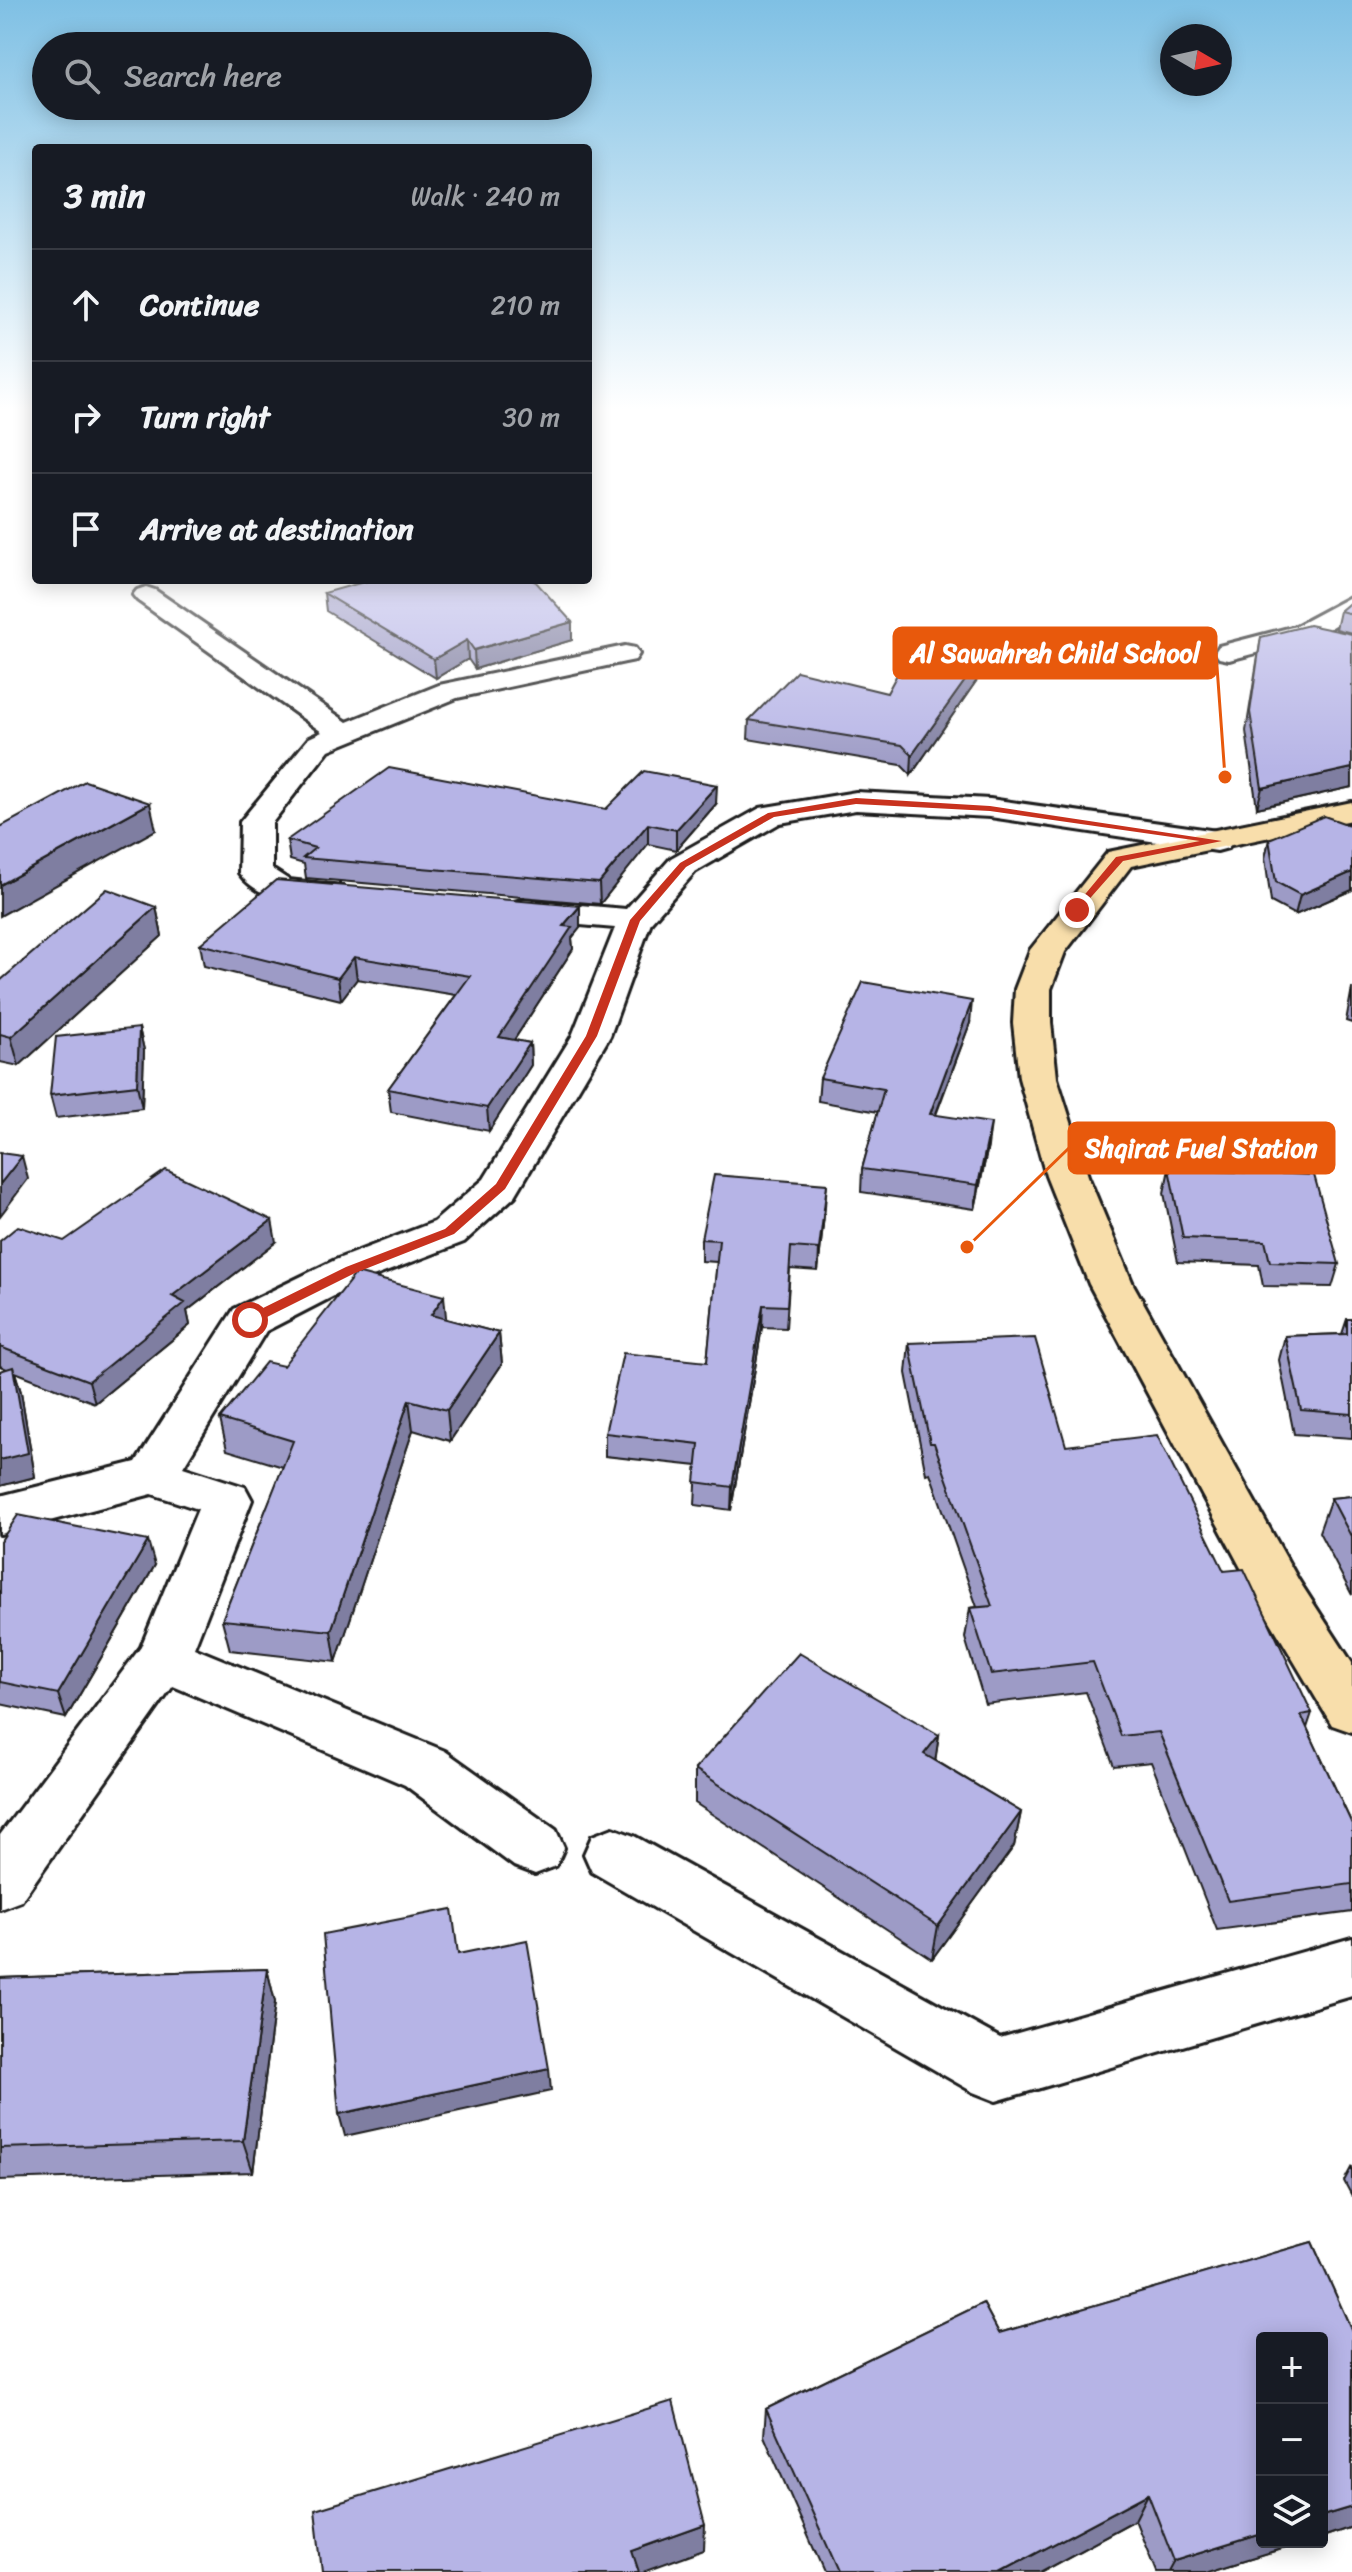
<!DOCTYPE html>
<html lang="en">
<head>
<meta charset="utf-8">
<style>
	body { margin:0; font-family:Sriracha,sans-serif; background:#20242c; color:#f1f3f6 }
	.controls { position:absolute; right:24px; bottom:24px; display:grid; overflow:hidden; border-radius:8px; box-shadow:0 4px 20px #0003 }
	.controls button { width:72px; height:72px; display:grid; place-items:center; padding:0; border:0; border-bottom:2px solid #363941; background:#171b24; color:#f1f3f6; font:40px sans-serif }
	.compass { position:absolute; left:1160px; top:24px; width:72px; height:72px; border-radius:50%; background:#171b24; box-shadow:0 4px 20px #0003; rotate:99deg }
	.stop { position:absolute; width:24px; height:24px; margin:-18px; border:6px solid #c8321e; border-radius:50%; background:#fff }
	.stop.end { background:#c8321e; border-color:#fff; box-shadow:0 2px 8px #0008 }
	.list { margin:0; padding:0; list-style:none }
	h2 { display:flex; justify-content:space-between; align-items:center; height:104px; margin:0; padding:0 32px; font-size:34px }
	h2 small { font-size:26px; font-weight:400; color:#9ea1a6 }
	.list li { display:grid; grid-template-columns:52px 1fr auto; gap:24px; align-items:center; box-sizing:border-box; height:112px; padding:0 32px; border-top:2px solid #363941 }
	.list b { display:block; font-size:30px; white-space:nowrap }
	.list em { font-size:26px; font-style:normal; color:#9ea1a6 }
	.icon { flex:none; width:44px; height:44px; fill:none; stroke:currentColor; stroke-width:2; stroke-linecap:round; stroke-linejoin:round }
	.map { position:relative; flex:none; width:1352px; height:2572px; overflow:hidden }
	.search { position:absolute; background:#171b24; box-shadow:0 4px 20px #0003; left:32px; top:32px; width:560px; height:88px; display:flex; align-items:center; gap:20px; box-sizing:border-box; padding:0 28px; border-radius:44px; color:#9ea1a6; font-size:30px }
	.panel { position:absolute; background:#171b24; box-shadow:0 4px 20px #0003; left:32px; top:144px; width:560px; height:440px; border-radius:8px }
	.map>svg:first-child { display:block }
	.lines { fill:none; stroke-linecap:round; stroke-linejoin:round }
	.minor-casing { stroke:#1c1c1c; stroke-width:6 }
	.major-casing { stroke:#1c1c1c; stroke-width:6 }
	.minor { fill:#fff; fill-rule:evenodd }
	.major { fill:#f8deab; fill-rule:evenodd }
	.wall { fill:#9d9bc6; stroke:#1c1c1c; stroke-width:2 }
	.shaded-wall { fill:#7f7ea1; stroke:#1c1c1c; stroke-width:2 }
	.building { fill:#b6b4e6; stroke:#1c1c1c; stroke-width:2 }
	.route { fill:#c8321e }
	.leader { fill:none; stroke:#e8590c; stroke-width:3 }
	.callout-dot { fill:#e8590c; stroke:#fff; stroke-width:3 }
	.callout { fill:#e8590c; stroke:#e8590c; stroke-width:3 }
	.callout-label { font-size:26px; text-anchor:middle; font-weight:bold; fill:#fff }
</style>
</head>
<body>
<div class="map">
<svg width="1352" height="2572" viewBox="0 0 1352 2572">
	<rect width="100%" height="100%" fill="#fff"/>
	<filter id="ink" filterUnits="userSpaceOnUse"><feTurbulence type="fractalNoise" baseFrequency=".0125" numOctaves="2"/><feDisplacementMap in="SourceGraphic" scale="16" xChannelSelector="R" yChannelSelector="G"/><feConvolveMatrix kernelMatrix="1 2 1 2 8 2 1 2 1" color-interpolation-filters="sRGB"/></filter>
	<g filter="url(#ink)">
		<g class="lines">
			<defs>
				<path id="minor" d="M146,587L155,590L347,722L439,685L625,646L635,648L639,654L635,660L625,662L457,698L329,750L272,823V869L289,880L342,886L347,893L342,900C310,908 259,902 239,873L240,822L309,738L322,732L137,600L133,595L137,590Z
					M1352,596V615L1314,638L1229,660L1219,658L1215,652L1219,646L1296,626Z
					M856,792L990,799L1217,831L1228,834L1233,841L1228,848L1217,851L990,817L856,810L780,823L695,872L651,922L610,1036L515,1196L464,1242L365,1280L266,1331L183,1467L245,1487L252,1500L194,1648L445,1751L556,1830L564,1848L556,1866L535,1874L514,1866L405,1785L173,1686L21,1901L0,1909V1835L141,1647L198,1509L152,1494L0,1534V1496L136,1462L234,1309L335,1260L434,1222L484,1179L572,1036L615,928L522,920L510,917L505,910L510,903L522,900L626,909L671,858L760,808Z
					M613,1828L634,1836L1000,2038L1352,1938V1996L996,2101L973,2092L592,1872L584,1854L592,1836Z"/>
				<path id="major" d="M1352,802V820L1131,866L1065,952L1051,989V1023L1057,1078L1088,1176L1133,1284L1299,1581L1352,1663V1732L1332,1725L1263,1609L1089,1284L1046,1176L1019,1078L1013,1023L1015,989L1030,950L1108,852Z"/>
			</defs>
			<use href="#minor" class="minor-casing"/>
			<use href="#major" class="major-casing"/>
			<use href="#minor" class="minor"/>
			<use href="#major" class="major"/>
		</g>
		<path class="wall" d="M324,593L572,622V640L475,669L468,659L436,678L326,611Z
			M1352,601V633L1336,629L1340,611Z
			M1352,634V787L1257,808L1246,731L1261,637Z
			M979,661L977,680L911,775L901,765L748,739L749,720L887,693Z
			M716,804L676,850L648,844L600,904L306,878L304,864L290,860L287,840L606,809Z
			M1352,826V890L1295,915L1271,902L1265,858L1269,839Z
			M580,906V928L572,938L573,949L514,1040L530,1043L531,1065L489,1131L391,1112L388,1089L456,995L357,979L341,1000L204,966L200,944Z
			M156,907L162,936L19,1066L0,1062V981Z
			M1352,988V1023L1346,1021Z
			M970,1023L936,1115L988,1146L975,1209L861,1192L862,1169L878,1112L818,1101L820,1078Z
			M139,1028L144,1050L142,1108L56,1118L50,1095Z
			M1169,1169L1339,1264L1332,1287L1263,1286L1259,1265L1178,1262L1164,1193Z
			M825,1206L818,1271L790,1269L786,1328L762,1327L731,1510L695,1505L697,1466L605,1456V1433L707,1362L717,1262L701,1261V1239Z
			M0,1241H64L276,1242L187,1311L190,1325L95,1403L15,1372L21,1392L35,1477L0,1486V1371L7,1369L0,1366Z
			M446,1319L499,1333L502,1364L450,1441L413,1430L336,1662L230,1650L222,1620L283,1467L227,1450L220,1419L283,1366Z
			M1347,1319H1352V1438L1294,1434L1279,1360L1285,1336L1342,1334Z
			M909,1343L1066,1446L1224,1571L1312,1713L1307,1728L1352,1824V1912L1217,1930L1151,1762L1114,1766L1086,1692L985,1704L965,1638L970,1608L977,1607L930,1473L926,1474L906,1373Z
			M1352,1496V1595L1319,1532L1331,1498Z
			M0,1542L155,1565L66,1718L0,1704Z
			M939,1735L935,1760L1021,1812L1014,1846L932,1959L695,1803V1769Z
			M267,1969L275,2002L253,2172L0,2180V1978Z
			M1352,2166V2196L1344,2181Z
			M1312,2242L1352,2331V2527L1322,2537V2338H1262V2542H1304L1206,2572H1156L1135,2520L1039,2572H824L764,2436L766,2409L983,2303L999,2333Z"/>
		<path class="shaded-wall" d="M572,622V640L475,669L474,650Z
			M467,640L468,659L436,678L434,659Z
			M979,661L977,680L911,775L912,755Z
			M1352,768V787L1257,808L1262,788Z
			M717,785L716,804L676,850V830Z
			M150,803L156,830L0,916V885Z
			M648,824V844L600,904L599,883Z
			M1352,872V890L1295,915L1300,895Z
			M580,906V928L572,938L573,949L501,1060L499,1037L563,926Z
			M156,907L162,936L19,1066L11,1037Z
			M354,957L357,979L341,1000L338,978Z
			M972,1001L970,1023L927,1137L930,1114Z
			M139,1028L144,1050L142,1108L137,1085Z
			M530,1043L531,1065L489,1131L487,1108Z
			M991,1123L988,1146L975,1209L978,1185Z
			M22,1156L28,1179L0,1216V1184Z
			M827,1184L825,1206L818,1271L819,1249Z
			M272,1220L276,1242L187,1311L190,1325L95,1403L89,1381L172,1296Z
			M444,1296L447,1327L431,1315Z
			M763,1305L762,1327L731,1510L732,1487Z
			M499,1333L502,1364L450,1441L447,1410Z
			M13,1367L21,1392L35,1477L0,1486V1460Z
			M409,1400L413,1430L336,1662L331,1631Z
			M148,1541L155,1565L66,1718L58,1694Z
			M939,1735L934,1769L924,1754Z
			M1021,1812L1014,1846L932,1959L938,1926Z
			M267,1969L275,2002L253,2172L243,2141Z
			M549,2069L551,2091L345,2136L339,2114Z
			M1148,2494L1135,2520L1039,2572H1001Z
			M1352,2507V2527L1322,2537V2516Z
			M705,2525L704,2550L643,2572H633L632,2551Z
			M1262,2534V2542H1304L1206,2572H1168L1174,2561Z"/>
		<path class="building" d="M371,580H532L536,582L572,622L474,650L467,640L434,659L324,593Z
			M1352,601V614L1340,611Z
			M1309,625L1352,634V768L1262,788L1250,712L1261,637Z
			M909,652L979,661L912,755L902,745L749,720L797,671L887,693Z
			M389,768L606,809L644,771L717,785L676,830L648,824L599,883L303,858L315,848L287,840Z
			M85,781L150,803L0,885V827Z
			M1324,816L1352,826V872L1300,895L1276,882L1269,839Z
			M276,880L580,906L563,926L572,927L499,1037L530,1043L487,1108L388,1089L470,976L354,957L338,978L200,944Z
			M107,889L156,907L11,1037L0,1034V981Z
			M863,982L972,1001L930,1114L991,1123L978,1185L862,1169L884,1089L820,1078Z
			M139,1028L137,1085L50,1095L56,1037Z
			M0,1153L22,1156L0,1184Z
			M1169,1169L1314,1175L1339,1264L1270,1262L1265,1241L1183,1238Z
			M166,1170L272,1220L172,1296L185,1303L89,1381L0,1347V1241L18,1226L64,1241Z
			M714,1175L827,1184L819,1249L791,1247L787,1306L763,1305L732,1487L695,1482L699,1444L605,1433L623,1353L707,1362L719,1240L701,1239Z
			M356,1273L444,1296L431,1315L499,1333L447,1410L409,1400L331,1631L222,1620L293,1441L220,1419L266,1362L283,1366Z
			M1347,1319H1352V1414L1301,1410L1285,1336L1347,1334Z
			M1035,1338L1066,1446L1157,1435L1224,1571L1244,1569L1312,1713L1301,1715L1352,1824V1884L1228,1901L1159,1732L1121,1736L1093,1662L991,1674L970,1608L992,1606L934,1443H930L909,1343Z
			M13,1367L28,1453L0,1460V1371Z
			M1352,1496V1538L1331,1498Z
			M18,1515L148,1541L58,1694L0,1682V1542Z
			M799,1653L939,1735L924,1754L1021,1812L938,1926L695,1769Z
			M452,1909L458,1954L527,1940L549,2069L339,2114L323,1934Z
			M267,1969L243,2141L0,2148V1978Z
			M1312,2242L1352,2331V2507L1322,2516V2338H1262V2534L1174,2561L1148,2494L1001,2572H839L766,2409L983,2303L999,2333Z
			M673,2401L705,2525L632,2551L639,2572H322L315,2510Z"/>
	</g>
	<linearGradient id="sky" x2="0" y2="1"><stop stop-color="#7fc0e4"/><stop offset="0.53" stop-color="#fff"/><stop offset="1" stop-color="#fff" stop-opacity="0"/></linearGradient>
	<rect width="1352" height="772" fill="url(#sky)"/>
	<path class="route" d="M856,798L990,806L1222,841L1123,861L1077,913L1072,910L1116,857L1200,841L990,811L856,804L774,817L686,867L640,921L597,1036L505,1189L454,1234L355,1273L255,1323H245V1317L346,1267L445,1229L496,1184L586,1036L630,920L680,863L768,813Z"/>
	<path class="leader" d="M1225 777L1216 653M967 1247L1069 1148"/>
	<g class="callout-dot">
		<circle cx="1225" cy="777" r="8"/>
		<circle cx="967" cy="1247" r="8"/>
	</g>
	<g class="callout">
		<rect x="894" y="628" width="322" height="50" rx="8"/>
		<rect x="1069" y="1123" width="265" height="50" rx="8"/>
	</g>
	<g class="callout-label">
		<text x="1055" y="662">Al Sawahreh Child School</text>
		<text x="1201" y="1157">Shqirat Fuel Station</text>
	</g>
</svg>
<div class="controls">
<button>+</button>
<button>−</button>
<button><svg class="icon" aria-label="layers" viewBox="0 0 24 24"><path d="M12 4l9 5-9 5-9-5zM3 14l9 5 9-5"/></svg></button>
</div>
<svg class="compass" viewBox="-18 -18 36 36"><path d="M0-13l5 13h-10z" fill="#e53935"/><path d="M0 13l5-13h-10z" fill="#9ea1a6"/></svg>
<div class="stop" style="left:250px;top:1320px"></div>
<div class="stop end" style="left:1077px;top:910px"></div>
<div class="search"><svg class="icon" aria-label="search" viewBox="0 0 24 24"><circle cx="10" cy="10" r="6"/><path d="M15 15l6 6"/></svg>Search here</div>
<section class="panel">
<h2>3 min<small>Walk · 240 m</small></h2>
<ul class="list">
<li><svg class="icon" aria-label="ahead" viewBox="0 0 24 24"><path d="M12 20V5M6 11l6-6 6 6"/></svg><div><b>Continue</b></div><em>210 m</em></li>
<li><svg class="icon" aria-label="right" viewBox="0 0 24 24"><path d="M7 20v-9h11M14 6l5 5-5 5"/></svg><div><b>Turn right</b></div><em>30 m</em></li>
<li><svg class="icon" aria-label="arrive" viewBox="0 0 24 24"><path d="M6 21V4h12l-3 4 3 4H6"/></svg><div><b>Arrive at destination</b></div></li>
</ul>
</section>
</div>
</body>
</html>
